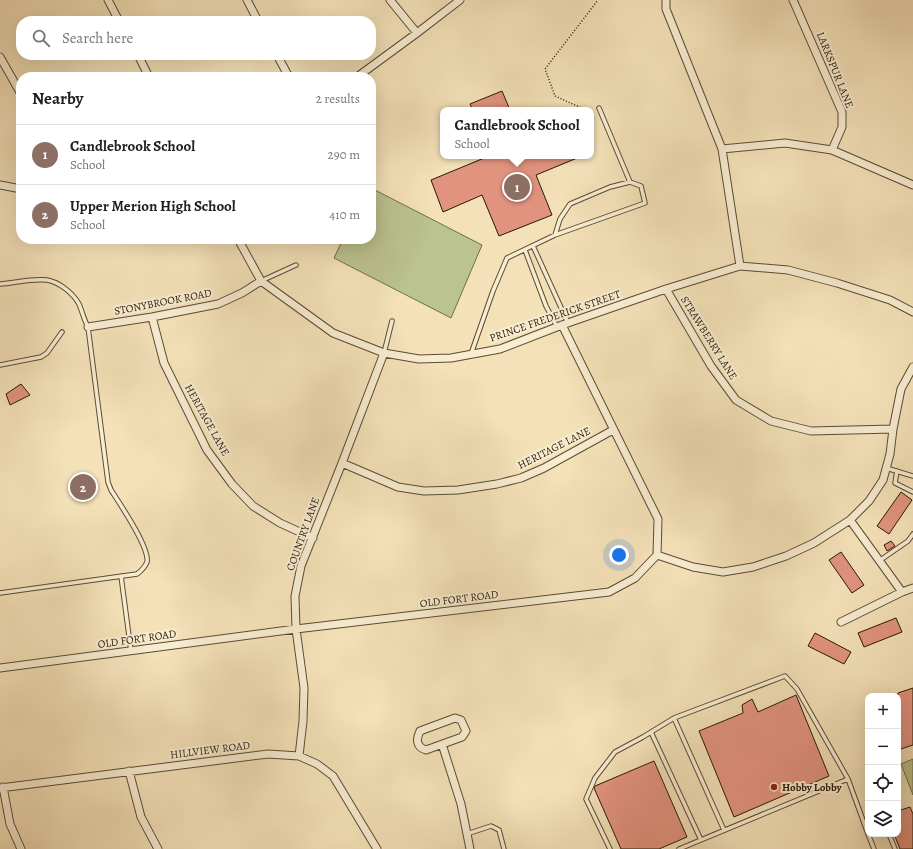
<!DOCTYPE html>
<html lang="en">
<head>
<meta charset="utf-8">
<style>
	body { margin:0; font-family:Alegreya,serif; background:#f6f6f6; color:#202124 }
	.controls { position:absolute; right:12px; bottom:12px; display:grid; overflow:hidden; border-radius:8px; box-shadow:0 4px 16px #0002 }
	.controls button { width:36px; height:36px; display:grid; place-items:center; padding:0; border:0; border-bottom:1px solid #e0e0e0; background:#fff; color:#202124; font:20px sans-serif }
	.you { position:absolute; left:619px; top:555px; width:14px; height:14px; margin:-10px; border:3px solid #fff; border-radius:50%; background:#1a73e8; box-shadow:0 0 0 6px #1a73e833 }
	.badge { display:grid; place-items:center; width:26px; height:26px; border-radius:50%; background:#d93025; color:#fff; font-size:13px; font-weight:700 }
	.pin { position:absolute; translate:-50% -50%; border:2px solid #fff; box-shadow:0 1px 4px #0006 }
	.popup { position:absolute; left:440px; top:107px; width:154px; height:52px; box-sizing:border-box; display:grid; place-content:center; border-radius:8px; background:#fff; filter:drop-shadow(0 1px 3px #0005); font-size:13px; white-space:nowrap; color:#757577 }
	.popup b { font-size:15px; color:#202124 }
	.popup::after { content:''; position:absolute; left:50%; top:100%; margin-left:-8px; border:8px solid transparent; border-top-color:#fff }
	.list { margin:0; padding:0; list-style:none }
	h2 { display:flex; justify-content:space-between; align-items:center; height:52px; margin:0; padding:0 16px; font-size:17px }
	h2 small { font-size:13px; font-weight:400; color:#757577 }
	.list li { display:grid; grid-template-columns:26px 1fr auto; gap:12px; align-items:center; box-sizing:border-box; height:60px; padding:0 16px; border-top:1px solid #e0e0e0 }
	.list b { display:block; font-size:15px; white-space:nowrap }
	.list p { margin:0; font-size:13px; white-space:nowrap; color:#757577 }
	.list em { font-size:13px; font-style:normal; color:#757577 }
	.icon { flex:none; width:22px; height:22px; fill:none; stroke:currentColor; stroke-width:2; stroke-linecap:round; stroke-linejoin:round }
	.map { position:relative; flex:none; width:913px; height:849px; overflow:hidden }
	.search { position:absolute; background:#fff; box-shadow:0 4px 16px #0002; left:16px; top:16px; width:360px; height:44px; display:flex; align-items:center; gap:10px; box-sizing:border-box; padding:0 14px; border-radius:16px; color:#757577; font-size:15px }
	.panel { position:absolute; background:#fff; box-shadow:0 4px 16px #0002; left:16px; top:72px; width:360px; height:172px; border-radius:16px }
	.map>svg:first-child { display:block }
	.green { fill:#bbc38f; stroke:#716e4b }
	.building { fill:#e2937e; stroke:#271907 }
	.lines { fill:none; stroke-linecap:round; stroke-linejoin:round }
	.lane-casing { stroke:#5a4b33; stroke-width:5.5 }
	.street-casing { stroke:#5a4b33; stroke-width:9 }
	.path { stroke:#271907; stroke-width:1.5; stroke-dasharray:1 2; stroke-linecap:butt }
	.lane { stroke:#f8ecd1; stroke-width:3.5 }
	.street { stroke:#f8ecd1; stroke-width:7 }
	.poi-dot { fill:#8f2418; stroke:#f8ecd1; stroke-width:1.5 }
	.labels { text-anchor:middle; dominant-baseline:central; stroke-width:4; stroke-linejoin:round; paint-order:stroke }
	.street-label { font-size:11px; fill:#271907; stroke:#f8ecd1 }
	.poi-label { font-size:11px; font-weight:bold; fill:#271907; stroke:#f8ecd1; text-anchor:start }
</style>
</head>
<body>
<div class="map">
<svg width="913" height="849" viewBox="0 0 913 849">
	<rect width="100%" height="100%" fill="#f4e1b8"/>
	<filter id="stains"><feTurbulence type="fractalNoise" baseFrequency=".005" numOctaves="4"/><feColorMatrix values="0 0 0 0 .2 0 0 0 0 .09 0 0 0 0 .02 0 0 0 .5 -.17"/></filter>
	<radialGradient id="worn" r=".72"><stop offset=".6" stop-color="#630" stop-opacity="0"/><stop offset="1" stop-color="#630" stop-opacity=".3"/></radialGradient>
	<path class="green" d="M371,188L482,245L451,318L334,258L343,239H371Z
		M913,759V795L901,764Z"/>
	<path class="building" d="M502,91L510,110H473L470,104Z
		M489,156H582L536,175L552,215L499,236L482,195L443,212L431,180Z
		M21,384L30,395L10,405L6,394Z
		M901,492L912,500L889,534L877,526Z
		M891,541L895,546L887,551L884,545Z
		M841,552L864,585L852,593L829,560Z
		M896,618L902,632L864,647L858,633Z
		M815,633L851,652L844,664L808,646Z
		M913,688V745L898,750V693Z
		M796,695L829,776L734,817L699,731L743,713L742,705L752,699L758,712Z
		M654,761L687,837L659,849H621L594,788L595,786Z
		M910,807L913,814V849H900L894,834H898V811Z"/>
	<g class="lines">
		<defs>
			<path id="lane" d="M599,108L630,182
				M533,246L568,323
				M525,250L546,306L557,327
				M261,281L296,265
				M0,284C15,283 32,278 47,280C59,282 73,293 79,304C82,311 84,320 88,327L108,482L111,490C120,504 150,548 147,562C145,567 141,571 137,574L0,593
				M384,353L392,321
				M471,354L493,291L507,258L555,235L645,203L641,186L630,182L610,187L570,204L560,219L555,235
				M0,365L41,357L47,353L62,332
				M886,468L913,476
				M897,471L895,483L913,492
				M879,561L908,541L913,534
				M121,576L131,651
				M651,732L701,840
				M724,830L674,718L785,676L797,689L848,779
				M467,834L491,826L499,830L504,849
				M868,834L874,849
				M889,834L895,849
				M610,849L586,799L595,778L615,752L643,737L674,718
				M679,849L848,779L868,834"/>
			<path id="street" d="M108,0L119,21
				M247,0L258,21
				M390,0L417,33
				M666,0V9L722,149L740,266
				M793,0L842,112V127L832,150
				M138,55L149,77
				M277,55L289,77
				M0,57L21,94
				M357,77L417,33L460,0
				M722,149L785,143L832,150L913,185
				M0,185L21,189
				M238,239L261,281L333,333L384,353L419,359L451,358L500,349L562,325L666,289L740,266L788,270L837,283L890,300L913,312
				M666,289L711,366L736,400L771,421L811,431L893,429
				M152,317L164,363L207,450L232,484L253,506L280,523L313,538
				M88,327L152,317L218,304L242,293L261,281
				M342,463L398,487L424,491L458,490L497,484L521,478L544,468L613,430
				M850,520L902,592L913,588
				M657,555L693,567L723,572L753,567L786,556L814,543L850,520L869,501L883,480L890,454L893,429L901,389L913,367
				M841,622L902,592
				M0,668L296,629L609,592L635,578L657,555L658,519L562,325
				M455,718L461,720L466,731L462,737L426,750C416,747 416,739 420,731Z
				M442,744L461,804L470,849
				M299,756L303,721L304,688L296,629L295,596L301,566L342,463L384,353
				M129,771L141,817L158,849
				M3,787L10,824L21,849
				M0,788L268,754L299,756L317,764L333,776L377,849"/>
		</defs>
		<use href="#lane" class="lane-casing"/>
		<use href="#street" class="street-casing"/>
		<path class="path" d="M586,110L555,96L545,69L598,0"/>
		<use href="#lane" class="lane"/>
		<use href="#street" class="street"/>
	</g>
	<circle class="poi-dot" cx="774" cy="787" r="4"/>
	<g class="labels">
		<g class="street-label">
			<text transform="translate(835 70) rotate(68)">LARKSPUR LANE</text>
			<text transform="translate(163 302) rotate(-11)">STONYBROOK ROAD</text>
			<text transform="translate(555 316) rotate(-19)">PRINCE FREDERICK STREET</text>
			<text transform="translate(709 338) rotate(58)">STRAWBERRY LANE</text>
			<text transform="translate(207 420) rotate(61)">HERITAGE LANE</text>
			<text transform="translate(554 448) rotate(-27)">HERITAGE LANE</text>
			<text transform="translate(303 534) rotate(-70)">COUNTRY LANE</text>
			<text transform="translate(459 599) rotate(-7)">OLD FORT ROAD</text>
			<text transform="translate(137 639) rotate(-8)">OLD FORT ROAD</text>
			<text transform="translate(210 750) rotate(-7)">HILLVIEW ROAD</text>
		</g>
		<g class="poi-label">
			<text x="782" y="787">Hobby Lobby</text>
		</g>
	</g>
	<rect width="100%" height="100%" filter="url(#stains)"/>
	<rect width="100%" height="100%" fill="url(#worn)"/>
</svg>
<div class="controls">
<button>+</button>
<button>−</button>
<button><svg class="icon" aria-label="locate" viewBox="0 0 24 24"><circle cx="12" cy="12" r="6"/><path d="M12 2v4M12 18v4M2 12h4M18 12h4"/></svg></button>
<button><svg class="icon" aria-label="layers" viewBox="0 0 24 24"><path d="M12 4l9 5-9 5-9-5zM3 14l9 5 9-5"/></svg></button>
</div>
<div class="you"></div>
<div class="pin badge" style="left:517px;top:187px;background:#8d6e63">1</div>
<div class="popup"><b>Candlebrook School</b>School</div>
<div class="pin badge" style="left:83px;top:487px;background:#8d6e63">2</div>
<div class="search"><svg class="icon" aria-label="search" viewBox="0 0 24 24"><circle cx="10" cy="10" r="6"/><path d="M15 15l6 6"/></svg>Search here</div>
<section class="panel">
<h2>Nearby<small>2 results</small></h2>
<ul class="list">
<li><span class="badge" style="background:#8d6e63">1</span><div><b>Candlebrook School</b><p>School</p></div><em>290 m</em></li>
<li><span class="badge" style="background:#8d6e63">2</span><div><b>Upper Merion High School</b><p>School</p></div><em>410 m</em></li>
</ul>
</section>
</div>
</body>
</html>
